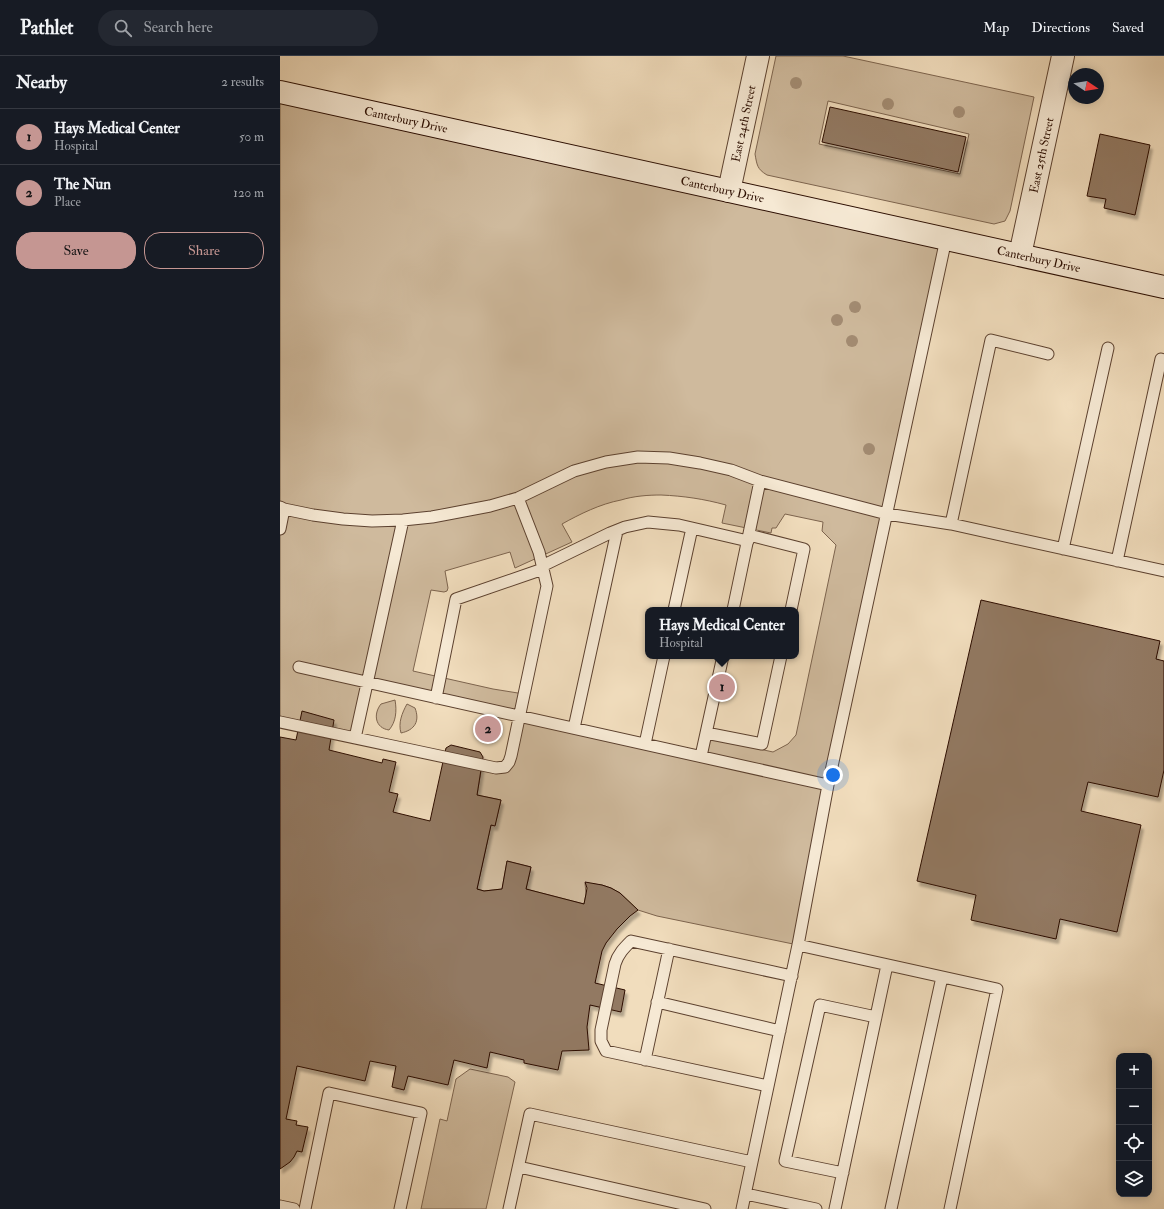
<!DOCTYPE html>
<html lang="en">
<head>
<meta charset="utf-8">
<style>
	body { margin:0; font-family:"IM FELL Double Pica",serif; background:#242831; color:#f1f3f6 }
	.controls { position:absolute; right:12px; bottom:12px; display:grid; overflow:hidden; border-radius:8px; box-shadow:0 2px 10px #0003 }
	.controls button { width:36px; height:36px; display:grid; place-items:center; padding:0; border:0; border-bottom:1px solid #363941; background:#171b24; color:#f1f3f6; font:20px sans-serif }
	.compass { position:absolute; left:788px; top:12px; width:36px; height:36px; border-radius:50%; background:#171b24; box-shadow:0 2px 10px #0003; rotate:102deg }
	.you { position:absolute; left:553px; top:719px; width:14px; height:14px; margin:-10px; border:3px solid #fff; border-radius:50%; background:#1a73e8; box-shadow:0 0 0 6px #1a73e833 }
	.badge { display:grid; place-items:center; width:26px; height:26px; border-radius:50%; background:#c59692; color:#111; font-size:13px; font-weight:700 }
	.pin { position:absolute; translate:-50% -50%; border:2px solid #fff; box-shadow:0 1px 4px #0006 }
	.popup { position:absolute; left:365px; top:551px; width:154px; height:52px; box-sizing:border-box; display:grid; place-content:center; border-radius:8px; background:#171b24; filter:drop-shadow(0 1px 3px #0005); font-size:13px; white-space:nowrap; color:#9ea1a6 }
	.popup b { font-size:15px; color:#f1f3f6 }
	.popup::after { content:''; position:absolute; left:50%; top:100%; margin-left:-8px; border:8px solid transparent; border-top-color:#171b24 }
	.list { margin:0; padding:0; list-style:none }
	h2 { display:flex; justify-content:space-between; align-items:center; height:52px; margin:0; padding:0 16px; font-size:17px }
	h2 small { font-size:13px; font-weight:400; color:#9ea1a6 }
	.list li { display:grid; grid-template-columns:26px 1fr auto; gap:12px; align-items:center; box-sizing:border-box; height:56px; padding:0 16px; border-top:1px solid #363941 }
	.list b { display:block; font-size:15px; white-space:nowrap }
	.list p { margin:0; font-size:13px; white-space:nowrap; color:#9ea1a6 }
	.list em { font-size:13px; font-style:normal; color:#9ea1a6 }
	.actions { display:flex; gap:8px; padding:12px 16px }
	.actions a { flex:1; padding:9px 0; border:1px solid #c59692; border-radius:16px; text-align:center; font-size:14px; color:#c59692 }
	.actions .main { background:#c59692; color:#111 }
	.icon { flex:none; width:22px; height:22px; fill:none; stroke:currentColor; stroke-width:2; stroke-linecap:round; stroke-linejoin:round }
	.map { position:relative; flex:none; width:884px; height:1153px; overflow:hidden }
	header { display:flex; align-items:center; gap:24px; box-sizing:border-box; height:56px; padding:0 20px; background:#171b24; border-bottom:1px solid #363941 }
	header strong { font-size:19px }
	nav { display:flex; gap:22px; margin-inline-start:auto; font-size:14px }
	.search { width:280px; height:36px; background:#242831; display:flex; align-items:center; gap:10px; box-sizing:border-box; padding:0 14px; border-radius:22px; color:#9ea1a6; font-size:15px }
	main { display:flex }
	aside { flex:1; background:#171b24 }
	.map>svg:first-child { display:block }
	.green { fill:#cfba9d; stroke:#7d644e; fill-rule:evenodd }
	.building { fill:#927962; stroke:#2b0d00; filter:url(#shadow) }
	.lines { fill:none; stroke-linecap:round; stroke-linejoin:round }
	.lane-casing { stroke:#5c412f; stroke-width:13 }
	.street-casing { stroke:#5c412f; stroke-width:24 }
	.secondary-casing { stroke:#2b0d00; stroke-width:24 }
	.lane { stroke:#f6e9d4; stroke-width:11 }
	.street { stroke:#f6e9d4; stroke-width:22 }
	.secondary { stroke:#f6e9d4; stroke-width:22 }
	.tree { fill:#a38c73 }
	.labels { text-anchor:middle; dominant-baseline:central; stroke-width:3.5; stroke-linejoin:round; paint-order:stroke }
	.street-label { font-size:12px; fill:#2b0d00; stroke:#f6e9d4 }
</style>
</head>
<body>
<header>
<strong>Pathlet</strong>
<div class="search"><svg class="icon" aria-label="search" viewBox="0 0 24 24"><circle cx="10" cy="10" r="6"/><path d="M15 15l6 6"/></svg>Search here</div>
<nav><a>Map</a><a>Directions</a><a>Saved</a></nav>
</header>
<main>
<aside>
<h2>Nearby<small>2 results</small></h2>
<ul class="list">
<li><span class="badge">1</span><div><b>Hays Medical Center</b><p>Hospital</p></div><em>50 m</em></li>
<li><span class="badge">2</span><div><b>The Nun</b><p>Place</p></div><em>120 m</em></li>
</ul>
<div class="actions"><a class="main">Save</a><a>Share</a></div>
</aside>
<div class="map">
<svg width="884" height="1153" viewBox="0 0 884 1153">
	<defs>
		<filter id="shadow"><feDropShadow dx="2.5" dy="4.5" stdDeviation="1" flood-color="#0004"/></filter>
	</defs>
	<rect width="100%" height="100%" fill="#f1ddbd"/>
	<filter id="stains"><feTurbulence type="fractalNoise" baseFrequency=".005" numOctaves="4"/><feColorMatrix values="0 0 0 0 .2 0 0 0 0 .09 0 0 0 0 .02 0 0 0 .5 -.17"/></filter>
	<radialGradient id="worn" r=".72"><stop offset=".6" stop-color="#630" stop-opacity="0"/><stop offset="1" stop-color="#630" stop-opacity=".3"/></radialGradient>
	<path class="green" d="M496,0H563L754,41L730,155L725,165L714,168L487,119C477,113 477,109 475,98ZM548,45L689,78L680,118L539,88Z
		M0,36L666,183L518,889L377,860L358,854L340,837L331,832L322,829L305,827L306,838L304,848L246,833L251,811L227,805L222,833L204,835L197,833L211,769H215L221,744L197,739L202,709L225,711L239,660L87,627L75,682L0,666ZM381,439C404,440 424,443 446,449L442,467L491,477L492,472H496L505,458L543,466L542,475L556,489L516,679L508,688L493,696L425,681L421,700L239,660L244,638L213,633L133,615L151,534L164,536L167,535L168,532L165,515L230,496L235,512L292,486L282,468C300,458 320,448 341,444C354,440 368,439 381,439Z
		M115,644C117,655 116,666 109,674C95,672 93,658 101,648Z
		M127,648L135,652C140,665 135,674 121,677C118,667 122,657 127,648Z
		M190,1013L228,1021L235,1026L206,1153H141L160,1063L167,1065L176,1023Z"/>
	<path class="building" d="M550,51L686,81L678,116L542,86Z
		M820,78L870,89L855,159L824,152L826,143L807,140Z
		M701,544L880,585L876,603L884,605V714L878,741L808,726L801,755L861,769L837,876L780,863L776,883L691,864L696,839L637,825Z
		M22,655L54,664L49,694L102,707L103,703L116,706L109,736L118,738L113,756L150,765L166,692L171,689L200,696L203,701L197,739L221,744L215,770L211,769L197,833L204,835L222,833L227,805L251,811L246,833L304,848L306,838L307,832L305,826L322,829L331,832L340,837L358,854L350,860L337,873L326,887L322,895L315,927L345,934L341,956L310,949L307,971L309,994L282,995L278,1014L244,1007V1004L210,996L207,1012L174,1004L168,1029L128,1020L124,1034L112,1031L116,1010L90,1005L85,1025L17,1010L6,1063L17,1065L16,1069L28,1071L22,1096L17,1095L14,1101L10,1106L0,1113V681L16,684Z"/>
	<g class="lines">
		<defs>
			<path id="lane" d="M0,451L4,453L33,459L63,463L92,465L123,464L152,461L210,450L238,442L294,415L326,406L358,401L389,402L420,407L451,414L480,425L607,458L671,468L884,515
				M671,468L711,284L768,298
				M0,473L4,453
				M469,479L524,493L511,554
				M783,493L828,292
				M837,505L881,303
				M262,510L330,477L345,471L368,466L399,469L468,485
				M394,554L412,472
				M453,554L480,425
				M19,611L548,729
				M156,642L176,543L263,513
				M0,666L216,712L225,711L229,706L231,700L267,530L259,496L238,442
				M294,672L337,475
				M426,677L482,688L501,600
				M75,682L123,464
				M365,688L384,600
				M421,700L443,600
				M518,889L717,933L670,1153
				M377,946L500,975
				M365,1004L389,893
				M488,1030L326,995L321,985V974L335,908C338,898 344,892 351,885L512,920
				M239,1111L425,1153
				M563,1117L505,1105L540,949L596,961
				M466,1138L536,1153
				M0,1150L14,1153
				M25,1153L49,1037L141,1057L120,1153
				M229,1153L250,1058L472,1106
				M462,1153L518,889L548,729L666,183
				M555,1153L607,909
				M611,1153L662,921"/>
			<g id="street">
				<path id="s1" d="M449,135L478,0"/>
				<path id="s2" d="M740,199L783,0"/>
			</g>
			<g id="secondary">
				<path id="s3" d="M0,36L884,231"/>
			</g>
		</defs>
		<use href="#lane" class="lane-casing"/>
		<use href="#street" class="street-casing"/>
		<use href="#secondary" class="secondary-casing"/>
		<use href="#lane" class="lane"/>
		<use href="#street" class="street"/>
		<use href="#secondary" class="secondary"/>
	</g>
	<g class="tree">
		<circle cx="516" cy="27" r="6"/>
		<circle cx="608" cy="48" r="6"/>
		<circle cx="679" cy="56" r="6"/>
		<circle cx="575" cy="251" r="6"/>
		<circle cx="557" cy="264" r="6"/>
		<circle cx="572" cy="285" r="6"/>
		<circle cx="589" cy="393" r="6"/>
	</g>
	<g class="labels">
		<g class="street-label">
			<text stroke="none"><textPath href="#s3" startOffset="129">Canterbury Drive</textPath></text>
			<text stroke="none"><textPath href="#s1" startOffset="69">East 24th Street</textPath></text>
			<text stroke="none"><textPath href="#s2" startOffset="102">East 25th Street</textPath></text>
			<text stroke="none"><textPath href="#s3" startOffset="453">Canterbury Drive</textPath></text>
			<text stroke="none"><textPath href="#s3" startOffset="777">Canterbury Drive</textPath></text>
		</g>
	</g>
	<rect width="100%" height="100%" filter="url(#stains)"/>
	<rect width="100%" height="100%" fill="url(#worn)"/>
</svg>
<div class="controls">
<button>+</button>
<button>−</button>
<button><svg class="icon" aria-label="locate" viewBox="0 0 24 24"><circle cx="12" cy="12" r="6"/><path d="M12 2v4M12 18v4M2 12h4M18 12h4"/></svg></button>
<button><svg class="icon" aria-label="layers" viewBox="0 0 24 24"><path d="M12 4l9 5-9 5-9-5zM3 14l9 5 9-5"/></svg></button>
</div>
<svg class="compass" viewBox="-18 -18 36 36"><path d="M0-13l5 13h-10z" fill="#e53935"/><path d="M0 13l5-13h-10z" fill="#9ea1a6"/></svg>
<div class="you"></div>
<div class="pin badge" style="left:442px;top:631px">1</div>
<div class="popup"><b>Hays Medical Center</b>Hospital</div>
<div class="pin badge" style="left:208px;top:673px">2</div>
</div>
</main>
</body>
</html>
